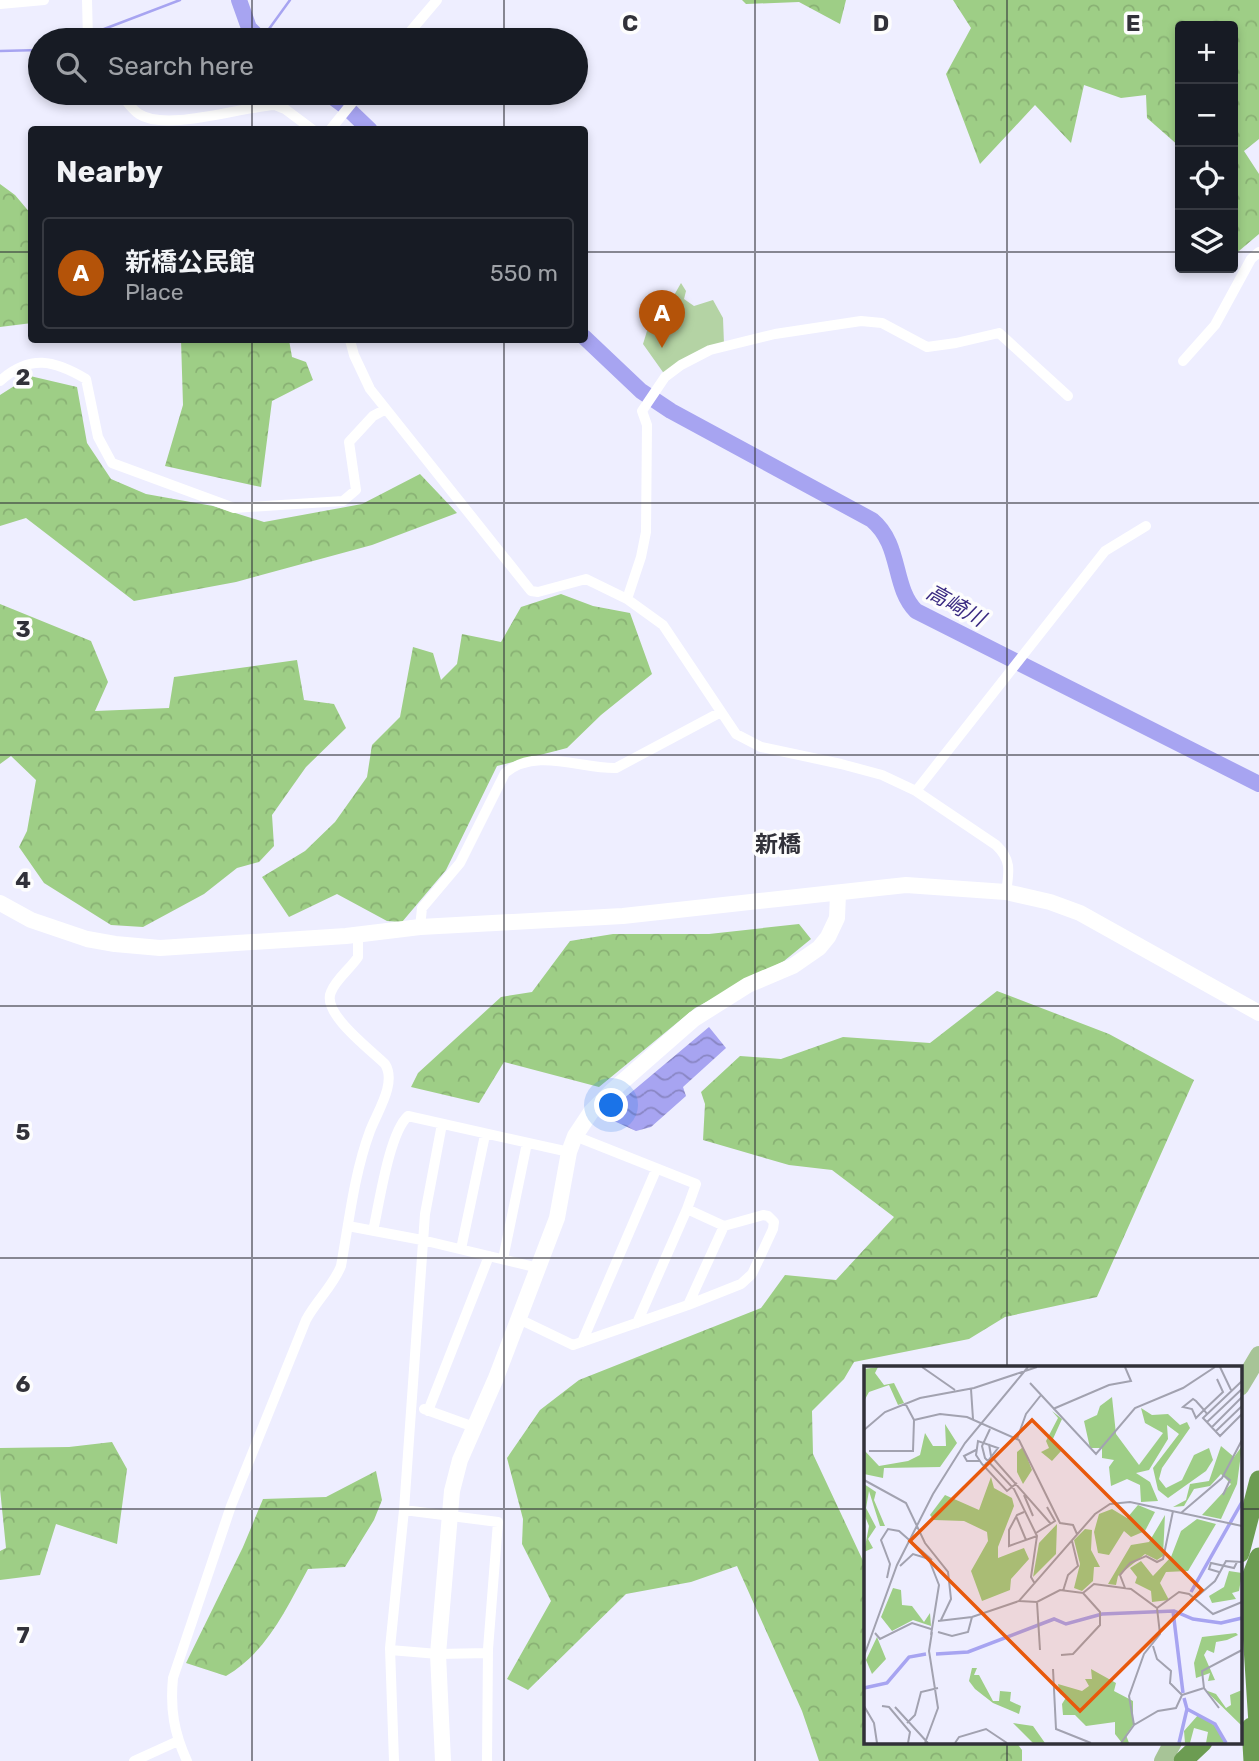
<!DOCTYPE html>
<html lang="en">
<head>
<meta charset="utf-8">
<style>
	body { margin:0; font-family:Rubik,"Noto Sans JP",sans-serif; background:#242831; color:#f1f3f6 }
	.controls { position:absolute; right:21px; top:21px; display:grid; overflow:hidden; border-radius:7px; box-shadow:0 4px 10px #0003 }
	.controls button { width:63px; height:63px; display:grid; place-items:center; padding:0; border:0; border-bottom:2px solid #363941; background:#171b24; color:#f1f3f6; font:35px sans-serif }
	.you { position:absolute; left:612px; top:1106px; width:24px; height:24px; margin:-18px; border:5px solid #fff; border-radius:50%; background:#1a73e8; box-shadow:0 0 0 10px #1a73e833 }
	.badge { display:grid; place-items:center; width:46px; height:46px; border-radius:50%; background:#b45309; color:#fff; font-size:23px; font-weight:700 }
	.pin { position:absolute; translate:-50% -58px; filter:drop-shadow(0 2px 4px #0008) }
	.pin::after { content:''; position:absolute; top:37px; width:24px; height:21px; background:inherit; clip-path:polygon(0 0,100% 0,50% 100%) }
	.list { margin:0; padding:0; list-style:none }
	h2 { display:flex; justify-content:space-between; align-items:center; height:91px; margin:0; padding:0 28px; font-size:30px }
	h2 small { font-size:23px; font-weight:400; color:#9ea1a6 }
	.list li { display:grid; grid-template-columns:46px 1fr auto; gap:21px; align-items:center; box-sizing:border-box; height:112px; margin:0 14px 14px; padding:0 14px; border:2px solid #363941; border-radius:7px }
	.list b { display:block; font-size:26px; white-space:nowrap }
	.list p { margin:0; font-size:23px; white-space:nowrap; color:#9ea1a6 }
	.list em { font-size:23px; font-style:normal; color:#9ea1a6 }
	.icon { flex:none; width:38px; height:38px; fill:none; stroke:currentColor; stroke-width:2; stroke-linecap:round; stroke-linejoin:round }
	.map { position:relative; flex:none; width:1259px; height:1761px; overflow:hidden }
	.search { position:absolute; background:#171b24; box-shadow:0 4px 10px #0003; left:28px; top:28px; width:560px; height:77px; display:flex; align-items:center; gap:18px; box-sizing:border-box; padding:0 24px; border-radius:38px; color:#9ea1a6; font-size:26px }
	.panel { position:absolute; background:#171b24; box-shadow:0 4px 10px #0003; left:28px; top:126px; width:560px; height:217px; border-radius:7px }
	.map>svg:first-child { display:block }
	.forest { fill:url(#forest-crowns) }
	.park { fill:#b4d3a4 }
	.water { fill:url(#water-waves) }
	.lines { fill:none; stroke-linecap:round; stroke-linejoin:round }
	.stream { stroke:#a7a4f1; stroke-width:2.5 }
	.river { stroke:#a7a4f1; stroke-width:16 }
	.street { stroke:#fff; stroke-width:10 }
	.secondary { stroke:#fff; stroke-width:16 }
	.primary { stroke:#a7c497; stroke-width:18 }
	.highway { stroke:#6c9c52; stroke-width:19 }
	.grid { fill:none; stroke:#313139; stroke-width:2; stroke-opacity:0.55 }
	.labels { text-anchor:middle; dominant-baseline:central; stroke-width:7; stroke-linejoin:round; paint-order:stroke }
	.water-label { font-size:21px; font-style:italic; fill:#392981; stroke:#fdfdfd }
	.quarter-label { font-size:23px; font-weight:bold; fill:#313139; stroke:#fdfdfd }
	.inset-river { fill:none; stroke:#a7a4f1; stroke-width:3.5 }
	.inset-road { fill:none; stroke:#a2a2b0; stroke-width:2 }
	.view { fill:#e8590c; fill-opacity:0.15; stroke:#e8590c; stroke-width:3.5 }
	.inset-edge { fill:none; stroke:#313139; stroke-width:3.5 }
	.grid-label { font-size:23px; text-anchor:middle; font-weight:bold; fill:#313139; stroke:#fdfdfd; stroke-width:7; stroke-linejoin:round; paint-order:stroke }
</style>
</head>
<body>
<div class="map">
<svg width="1259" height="1761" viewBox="0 0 1259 1761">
	<defs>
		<pattern id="forest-crowns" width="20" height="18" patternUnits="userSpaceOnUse" patternTransform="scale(1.75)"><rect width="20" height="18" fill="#9ece86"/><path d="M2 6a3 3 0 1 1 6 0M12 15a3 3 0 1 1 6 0" fill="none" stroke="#89b174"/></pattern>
		<pattern id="water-waves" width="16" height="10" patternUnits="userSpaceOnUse" patternTransform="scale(1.75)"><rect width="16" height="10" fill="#a7a4f1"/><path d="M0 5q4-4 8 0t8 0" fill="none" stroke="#8986c4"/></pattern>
	</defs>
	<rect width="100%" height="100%" fill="#eef"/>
	<path class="forest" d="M742,0H846L840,24L799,2L746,4Z
		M953,0H1259V139L1244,151L1259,174V234L1233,256V26H1180V147L1147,118L1146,95L1121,98L1084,85L1071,143L1035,105L980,164L946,74L971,28Z
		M0,184L15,195L31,214L32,323L0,327Z
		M181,340H289L292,357L306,362L313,380L272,401L261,487L165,466L183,405Z
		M30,376L77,387L87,443L111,479L146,494L213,506L264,522L362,504L420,474L457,513L372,545L236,582L134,601L26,518L0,526V395Z
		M561,594L593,606L630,613L652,674L601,715L567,748L497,766L446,870L402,922L387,921L337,894L289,917L262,877L305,851L335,822L367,777L372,745L400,717L413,647L433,653L441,680L457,664L462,634L501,642L521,607Z
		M0,604L91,641L108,682L95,711L169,708L174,677L297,660L304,700L334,704L346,728L306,767L272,815L274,846L259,862L237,868L204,894L143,927L111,925L44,883L19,847L27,831L36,780L11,756L0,764Z
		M799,924L811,939L784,961L695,1008L599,1087L504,1062L479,1103L411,1087L418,1073L501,997L532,992L570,941L613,934H709Z
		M997,991L1109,1034L1194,1080L1097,1297L1005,1317L969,1339L854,1362L844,1379L812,1411L813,1454L865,1565V1742H1016L1022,1750V1761H819L802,1711L737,1566L691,1582L626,1594L528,1690L507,1679L551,1601L522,1544L523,1519L507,1458L540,1410L579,1380L761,1308L785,1275L836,1280L894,1217L832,1170L789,1165L703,1140L705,1104L701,1092L740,1056L781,1059L843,1037L930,1043Z
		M112,1442L127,1469L117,1544L56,1524L40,1575L0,1580V1551L6,1548L0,1489V1448L69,1447Z
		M376,1471L382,1500L374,1520L345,1567L308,1569C286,1609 267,1652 226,1676L186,1663L243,1547L263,1499L326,1497Z"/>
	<path class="park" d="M681,283L686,291L684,299L694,306L713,300L723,318L724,344L665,375L643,344L647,331L669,304Z"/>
	<path class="water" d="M709,1027L726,1048L683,1087L686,1096L651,1127L636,1131L603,1116Z"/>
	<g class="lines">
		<path class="stream" d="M91,34L180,0
			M75,40L85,36
			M261,40L290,0
			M0,51L40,50"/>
		<path class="river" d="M239,0L249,28L261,40
			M327,93L346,107L370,130
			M584,337L641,391L671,411L872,520C902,545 892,587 916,611L1259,784"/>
		<path class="street" d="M87,0L88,40
			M0,4L44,0
			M403,40L437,0
			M120,93C126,100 131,109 139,114C166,132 240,107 275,105L285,109L313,130
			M330,130L360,93
			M350,340L354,355L370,389L531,591L538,592L586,579L627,599L663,625L736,734L761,747L841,764L882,775L916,791L996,845C1012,860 1009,872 1006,892
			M1183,361L1215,325L1251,259L1259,252
			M0,381C30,354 54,360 86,379L98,437L112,463L234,508L343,501L356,490L349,442L373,416L386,409
			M627,599L641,557L646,532L647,425L642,411L665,377L681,365L710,350L775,334L861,321L882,323L927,347L956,343L999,333L1068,396
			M916,791L1105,551L1146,526
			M420,927L422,908L460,863L505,773C536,747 581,769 616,768L721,712
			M348,1226L422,1240L539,1268
			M373,1231C379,1205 389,1133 408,1116L569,1152
			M461,1249L485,1135
			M503,1259L527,1143
			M688,1305L724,1226
			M519,1319L573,1345L688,1305L741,1284L752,1274L773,1229L774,1222L768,1216L763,1215L724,1226L687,1209L696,1184L575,1136
			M637,1323L687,1209
			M582,1342L656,1170
			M424,1409L474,1427
			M428,1411L489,1256
			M404,1510L498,1522L488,1649L487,1761
			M390,1650L438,1654L488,1653
			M134,1761L178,1741
			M187,1761C174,1733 170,1709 173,1678L231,1506L306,1320C316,1301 333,1286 341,1266C349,1222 354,1174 370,1131C377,1112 397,1083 385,1064C371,1050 321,1013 331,992C336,979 350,969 358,957V934
			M394,1761L390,1648L404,1510L425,1214L442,1124"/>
		<path class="secondary" d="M0,903L31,920L87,939L115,944L160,948L346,936L420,927L623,916L906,885L1006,892L1050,902L1080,913L1259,1013
			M443,1761L438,1654L452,1491L460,1460L496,1378L557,1218L569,1152L575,1136L591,1112L613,1090L694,1019L748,985L793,966L819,948L828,937L837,918L838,894"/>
		<path class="primary" d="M1240,1387L1259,1355
			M1163,1761L1173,1742"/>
		<path class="highway" d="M1240,1553L1259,1480
			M1259,1557L1252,1575L1250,1600L1259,1740
			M1251,1727L1253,1761
			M1183,1761L1203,1742"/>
	</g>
	<path class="grid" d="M252,0V40M504,0V40M755,0V1761M1007,0V1367M252,93V130M504,93V130M0,252H32M584,252H1180M1233,252H1259M252,340V1761M504,340V1761M0,503H1259M0,755H1259M0,1006H1259M0,1258H1259M0,1509H865M1240,1509H1259M1007,1742V1761"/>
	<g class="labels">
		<g class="water-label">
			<text transform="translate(956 605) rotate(29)">高崎川</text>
		</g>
		<g class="quarter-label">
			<text x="778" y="844">新橋</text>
		</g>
	</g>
	<g transform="translate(864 1366)">
		<rect width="378" height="378" fill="#eef"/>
		<path d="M14,1L11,7L20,19L30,17L40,37L34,39L25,19L5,26L0,35V3ZM248,31L252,68L275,99L299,67L281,57L277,42L288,49L304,48L316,59L323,56L326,62L298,102L295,113L302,122L318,114L330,89L345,82L349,94L342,105L304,132L294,124L289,102L315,68L303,59L304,73L285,104L272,107L286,116L294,135L277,136L276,119L263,113L247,120L245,101L250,94L238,92V82H226L220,55L233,49L236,40ZM188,45L198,53L188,75L198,84L188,95L177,86L185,82L182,75L194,52ZM81,58L93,77L76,101L20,102L19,112L0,108V84L15,100L44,95L56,89L61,67L69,80H82ZM357,80L370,91L378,80L373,118L357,153L338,149L367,118L357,108L346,120L330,123L320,140L309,141L322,134L326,118L345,115ZM159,81L168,104L159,118L153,106V86ZM127,111L130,122L148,132L150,140L134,181V192L160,182L165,193L147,213L146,224L118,235L107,205L124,175L123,166L100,155L70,154L66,149L81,129L115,144ZM0,118L12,126L10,134L21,160H16L5,125L2,142L12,161L4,173L9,182L0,186L5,160L0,148ZM274,139L291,146L281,165L267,171L260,165L245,189L234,187L230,166L235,148L248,143L263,152ZM301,149L299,190L293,194L281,188L254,210L252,219L244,218L267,179L285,176ZM333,153L352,158L324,205L302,206L296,217L305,234L288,236L287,225L271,217L273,211L266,202L277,195L289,210L307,191L317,165ZM193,158L192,188L169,211L175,177ZM221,163L228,164L227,184L236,201H230L229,215L218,225L210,222L216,198L210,174ZM365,205L378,207L375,225L368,227L372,233L348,237L345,230L360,221ZM29,222L37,224L38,239L48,240L60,256L66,247L67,260L49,254L28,265L17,251ZM372,267L374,269L363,274L352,276L350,287L343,284L340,289L351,314L344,315L346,307L332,312L330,297L338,271ZM13,271L22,293L8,308L2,294ZM108,302H113L110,309H115L129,335H135L136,325L147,326L146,335L157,340L155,348L129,337L111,323L105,315ZM227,303L252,317L250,325L269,335V359L262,369L265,377H258L251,368V356L222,360L211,349H199L198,338L203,330L196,328L194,318L218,325L225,320L221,313H228ZM341,324L352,328L362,342L367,339L366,329L378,324V360ZM335,348L351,360L361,377H342L344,366L330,362L326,377H321L320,365ZM149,357L169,360L181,377H169Z" fill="#9ece86"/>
		<path class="inset-river" d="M327,226L378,136M309,245L319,327M72,288L104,286L190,253L202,258L238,248L310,245L329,253L357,257L378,252M0,322L23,317L45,291L62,288M323,343L351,358L362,377M315,377L323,343L320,332"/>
		<path class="inset-road" d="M58,1L91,24M356,1L367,24M378,15L339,52L356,70L378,48M166,17L232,88L271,42L319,22L351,1M107,23L109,53M189,43L245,19L267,15L261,1M343,48L340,44L332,35L329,33L319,41L328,43L332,52L340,44L359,26L353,13M50,54L76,48L103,51L155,74L196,157L209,159L213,168M343,56L378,23M348,61L378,31M126,63L118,80L121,92L150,123L173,170L167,211L171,218M0,64L21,46L56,32L110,22L173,1M352,65L378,40M153,73L162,48L177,29M125,78L127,90L187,158M112,84L100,90L103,95H116M5,85H49L50,54L41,37M120,100L134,82L114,75L112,89L118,98L143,125L153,117M0,114L42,137L61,177L84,206L87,233L77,254M160,129L169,150M359,129L366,114L359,109M160,146L153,149L145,164V180L173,170M317,147L358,112L378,74M152,150L162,174M172,167L191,155L183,141M64,191L75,219L67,269M36,200L49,188L62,192M355,206L345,203L347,197L370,202L373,196M23,212L26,198L17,174L24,163L35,165L68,194M261,222L256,209L266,197L282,190L293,196L299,193L309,145M199,225L204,209L214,200L208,175M330,233L351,215L362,195L378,196M155,235L173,236L196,224L219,227L230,218L267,223L293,242L315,226L325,228L349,248L378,236M173,236L176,284M74,255L108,251L155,235L231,148L246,138L266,136L378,160M74,266L88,270L104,266L108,251M11,267L16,273L48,257L67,263M289,280L293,293L307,305L306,317L318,329M197,289L209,288L236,259V246L219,227M0,290L33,199L69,128L101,77L164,1M189,303L192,363L227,377M318,329L340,322M0,340L10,357L13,377M18,340L25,341L46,366L44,377M31,341L64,377M355,342L340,322L338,305L378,284M43,357L51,349L57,326L74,322M270,359L265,330L280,288L296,268L293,242M61,377L74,342L65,285L68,266M91,377L95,371L122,363L143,377M257,377L270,359L294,345L312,342L318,329"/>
		<path class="view" d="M168,54L338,224L216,345L46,175Z"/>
		<rect width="378" height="378" class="inset-edge"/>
	</g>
	<g class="grid-label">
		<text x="630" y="31">C</text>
		<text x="881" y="31">D</text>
		<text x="1133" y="31">E</text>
		<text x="23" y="385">2</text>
		<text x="23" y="637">3</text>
		<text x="23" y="888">4</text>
		<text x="23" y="1140">5</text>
		<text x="23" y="1392">6</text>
		<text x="23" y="1643">7</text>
	</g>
</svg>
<div class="controls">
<button>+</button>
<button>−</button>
<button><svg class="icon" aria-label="locate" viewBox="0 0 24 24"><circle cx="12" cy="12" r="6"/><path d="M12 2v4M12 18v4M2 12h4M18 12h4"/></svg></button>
<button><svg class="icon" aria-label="layers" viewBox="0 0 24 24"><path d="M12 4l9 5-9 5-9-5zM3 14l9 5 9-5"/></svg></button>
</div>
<div class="you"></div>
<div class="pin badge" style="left:662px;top:348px">A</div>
<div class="search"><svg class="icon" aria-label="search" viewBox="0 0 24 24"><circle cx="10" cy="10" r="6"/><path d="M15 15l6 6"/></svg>Search here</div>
<section class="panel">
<h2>Nearby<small></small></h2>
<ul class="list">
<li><span class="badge">A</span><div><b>新橋公民館</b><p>Place</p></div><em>550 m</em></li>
</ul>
</section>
</div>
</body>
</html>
